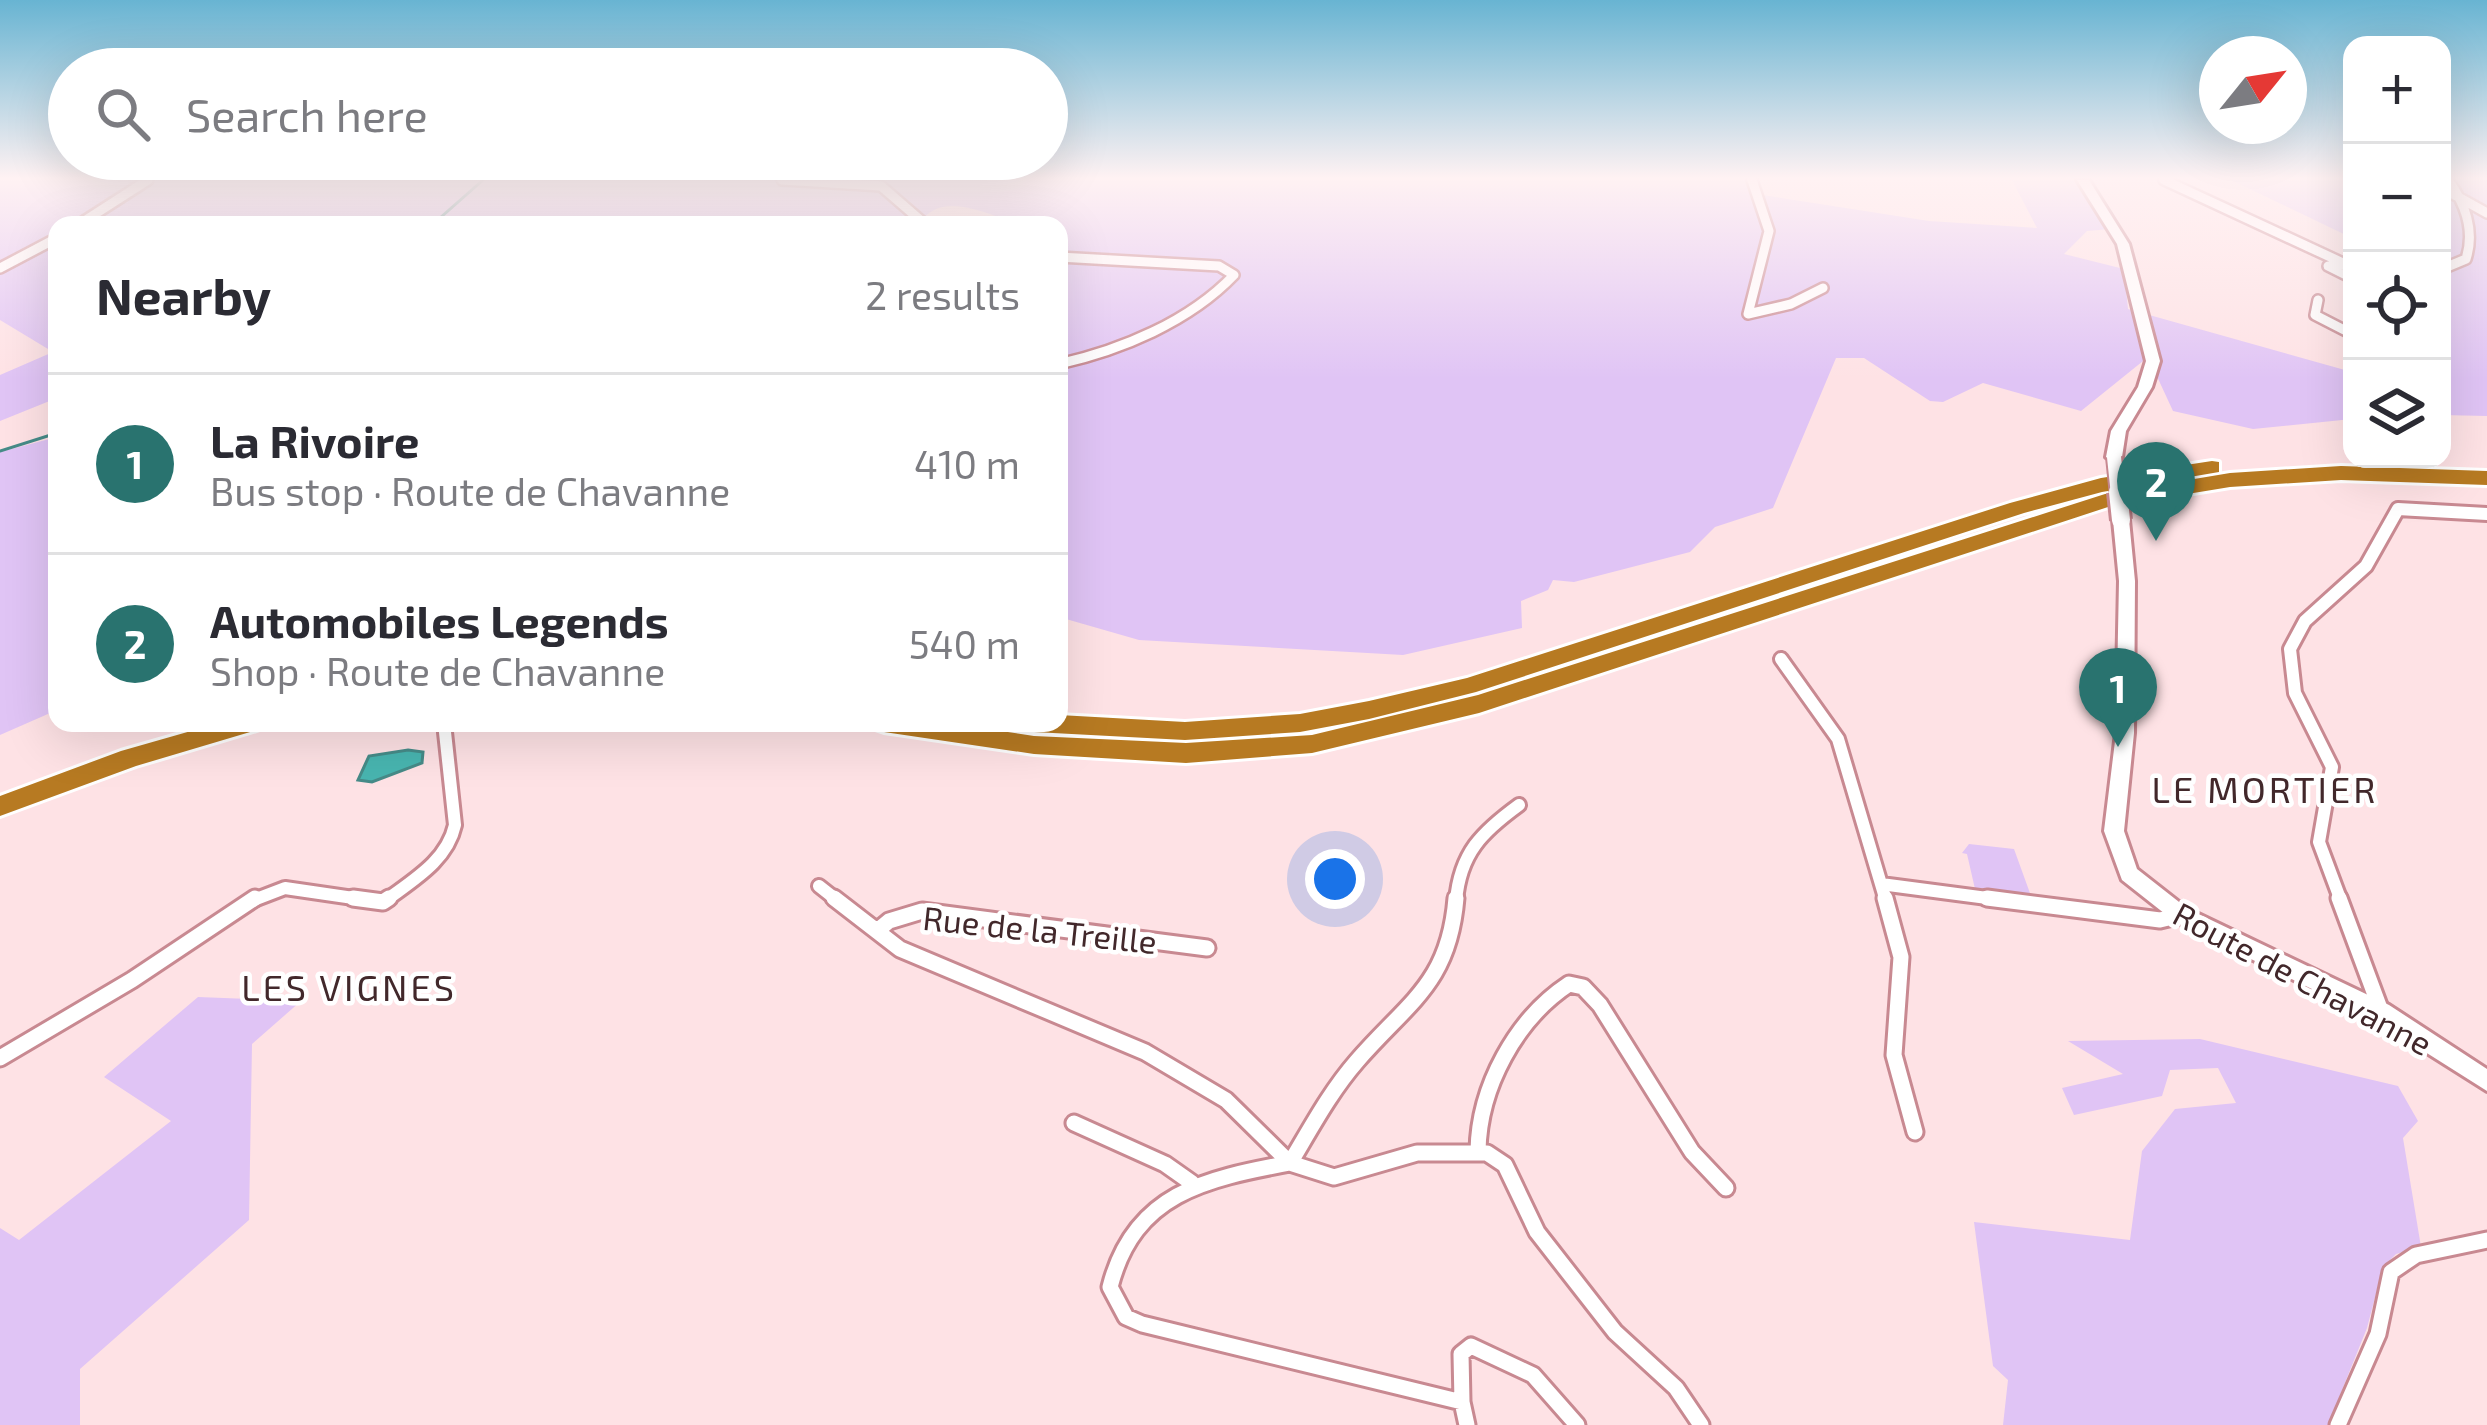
<!DOCTYPE html>
<html lang="en">
<head>
<meta charset="utf-8">
<style>
	body { margin:0; font-family:"Exo 2",sans-serif; background:#f2f2f3; color:#2b2b33 }
	.controls { position:absolute; right:36px; top:36px; display:grid; overflow:hidden; border-radius:24px; box-shadow:0 12px 48px #0002 }
	.controls button { width:108px; height:108px; display:grid; place-items:center; padding:0; border:0; border-bottom:3px solid #e1e1e2; background:#fff; color:#2b2b33; font:60px sans-serif }
	.compass { position:absolute; left:2199px; top:36px; width:108px; height:108px; border-radius:50%; background:#fff; box-shadow:0 12px 48px #0002; rotate:60deg }
	.you { position:absolute; left:1335px; top:879px; width:42px; height:42px; margin:-30px; border:9px solid #fff; border-radius:50%; background:#1a73e8; box-shadow:0 0 0 18px #1a73e833 }
	.badge { display:grid; place-items:center; width:78px; height:78px; border-radius:50%; background:#29736f; color:#fff; font-size:39px; font-weight:700 }
	.pin { position:absolute; translate:-50% -99px; filter:drop-shadow(0 3px 6px #0008) }
	.pin::after { content:''; position:absolute; top:63px; width:42px; height:36px; background:inherit; clip-path:polygon(0 0,100% 0,50% 100%) }
	.list { margin:0; padding:0; list-style:none }
	h2 { display:flex; justify-content:space-between; align-items:center; height:156px; margin:0; padding:0 48px; font-size:51px }
	h2 small { font-size:39px; font-weight:400; color:#7c7c81 }
	.list li { display:grid; grid-template-columns:78px 1fr auto; gap:36px; align-items:center; box-sizing:border-box; height:180px; padding:0 48px; border-top:3px solid #e1e1e2 }
	.list b { display:block; font-size:45px; white-space:nowrap }
	.list p { margin:0; font-size:39px; white-space:nowrap; color:#7c7c81 }
	.list em { font-size:39px; font-style:normal; color:#7c7c81 }
	.icon { flex:none; width:66px; height:66px; fill:none; stroke:currentColor; stroke-width:2; stroke-linecap:round; stroke-linejoin:round }
	.map { position:relative; flex:none; width:2487px; height:1425px; overflow:hidden }
	.search { position:absolute; background:#fff; box-shadow:0 12px 48px #0002; left:48px; top:48px; width:1020px; height:132px; display:flex; align-items:center; gap:30px; box-sizing:border-box; padding:0 42px; border-radius:66px; color:#7c7c81; font-size:45px }
	.panel { position:absolute; background:#fff; box-shadow:0 12px 48px #0002; left:48px; top:216px; width:1020px; height:516px; border-radius:24px }
	.map>svg:first-child { display:block }
	.green { fill:#e0c4f5 }
	.water { fill:#48b5b0; stroke:#468b88; stroke-width:3 }
	.lines { fill:none; stroke-linecap:round; stroke-linejoin:round }
	.stream { stroke:#468b88; stroke-width:3 }
	.street-far2-casing { stroke:#c88991; stroke-width:14 }
	.street-far1-casing { stroke:#c88991; stroke-width:18 }
	.street-casing { stroke:#c88991; stroke-width:21 }
	.secondary-casing { stroke:#c88991; stroke-width:6 }
	.highway-casing { stroke:#fff; stroke-width:6 }
	.street-far2 { stroke:#fff; stroke-width:9 }
	.street-far1 { stroke:#fff; stroke-width:12 }
	.street { stroke:#fff; stroke-width:15 }
	.secondary { fill:#fff; fill-rule:evenodd }
	.highway { fill:#b77a22; fill-rule:evenodd }
	.secondary-bridge-far1-casing { stroke:#c88991; stroke-width:18; stroke-linecap:butt }
	.secondary-bridge-casing { stroke:#c88991; stroke-width:24; stroke-linecap:butt }
	.secondary-bridge-far1 { stroke:#fff; stroke-width:14 }
	.secondary-bridge { stroke:#fff; stroke-width:18 }
	.labels { text-anchor:middle; dominant-baseline:central; stroke-width:9; stroke-linejoin:round; paint-order:stroke }
	.street-label { font-size:33px; fill:#42282b; stroke:#fff }
	.neighbourhood-label { font-size:36px; letter-spacing:3px; fill:#42282b; stroke:#fff }
</style>
</head>
<body>
<div class="map">
<svg width="2487" height="1425" viewBox="0 0 2487 1425">
	<rect width="100%" height="100%" fill="#fee2e5"/>
	<path class="green" d="M0,180H1749L1756,194L1929,221L2037,228L2012,180H2077L2110,229L2087,231L2064,254L2124,269L2128,309L2352,372V419L2253,429L2173,411L2148,357L2081,411L1983,383L1943,402L1930,401L1864,358H1836L1773,508L1715,527L1690,552L1574,582L1553,580L1548,590L1521,601L1522,628L1403,655L1139,640L1059,617V225H998L1001,218C970,207 936,195 919,225H57V398L0,421V375L53,352L0,320Z
		M2231,180H2352V238Z
		M2442,180H2487V416L2442,415Z
		M57,437V710L0,735V452Z
		M1969,844L2014,849L2031,896L1975,889L1967,854L1962,853Z
		M198,997L301,1001L252,1044L249,1220L80,1369V1425H0V1228L19,1240L171,1121L104,1077Z
		M2200,1039L2398,1086L2418,1121L2403,1138L2421,1247L2396,1254L2383,1267L2367,1328L2328,1425H2003L2008,1380L1993,1366L1974,1222L2130,1240L2142,1151L2175,1109L2236,1103L2218,1068L2170,1070L2162,1096L2074,1115L2062,1088L2123,1074L2068,1041Z"/>
	<path class="water" d="M408,750L423,752L422,763L372,782L358,780L369,756Z"/>
	<g class="lines">
		<path class="stream" d="M432,225L483,180
			M0,451L57,433"/>
		<defs>
			<path id="street-far2" d="M782,180L881,186L926,225
				M1752,180L1769,231L1748,314L1791,304L1823,288
				M2164,180L2341,262
				M2442,188L2487,213
				M78,225L148,180
				M1059,257L1219,266L1234,275C1189,322 1121,350 1059,364
				M2352,265L2328,266L2352,278
				M0,268L57,238
				M2442,269L2466,259C2475,231 2465,203 2448,180
				M2318,300L2315,315L2352,334"/>
			<path id="street-far1" d="M1781,659L1838,739L1886,901
				M1881,884L2010,901
				M819,886L838,901
				M251,901L285,888L374,901
				M385,901C413,880 447,861 455,825L444,723
				M1456,901C1460,853 1482,832 1519,805
				M2341,901L2319,842L2332,767L2295,693L2290,649L2305,621L2366,566L2398,509L2487,514"/>
			<path id="street" d="M353,898L383,902L389,898
				M834,898L900,949L1145,1052L1226,1100L1290,1163L1334,1177L1417,1153H1487L1505,1165L1537,1232L1615,1332L1676,1388L1701,1425
				M1456,898C1449,984 1408,1002 1357,1061C1330,1092 1311,1128 1290,1163C1205,1179 1134,1193 1110,1287L1126,1317L1142,1324L1462,1402L1467,1425
				M1885,898L1901,957L1894,1055L1915,1132
				M1987,898L2160,920L2181,915
				M2339,898L2381,1011
				M877,931L889,921L922,911L1207,948
				M0,1058L132,980L255,898
				M1074,1123L1165,1164L1192,1183
				M1478,1151C1479,1087 1516,1019 1569,984L1583,987L1600,1005L1692,1152L1726,1188
				M1462,1402L1461,1354L1471,1346L1533,1375L1577,1425
				M2338,1425L2378,1334L2391,1272L2416,1255L2487,1240"/>
			<path id="secondary" d="M2077,180H2089L2129,244L2160,361L2152,387L2126,431L2122,457L2114,462L2106,457L2111,431L2138,387L2146,361L2117,244Z
				M2121,515L2129,520L2135,581L2134,733L2124,831L2137,869L2188,909L2389,1005L2487,1069V1091L2373,1019L2174,921L2122,880L2104,831L2116,733L2119,581L2113,520Z"/>
			<path id="highway" d="M2212,461L2219,462V472L2102,492L2024,513L1476,692L1369,719L1300,732L1185,740L1034,732L1025,729L1022,723H1059V715L1185,722L1300,714L1369,701L1467,678L2010,503L2101,478Z
				M2341,466L2487,471V485L2341,480L2230,487L2108,507L1479,713L1312,753L1186,763L1034,754L884,732L875,729L872,723H947L1034,736L1186,743L1312,735L1478,695L2105,494L2230,473Z
				M219,723H263L260,729L136,766L0,816V796L121,751Z"/>
		</defs>
		<use href="#street-far2" class="street-far2-casing"/>
		<use href="#street-far1" class="street-far1-casing"/>
		<use href="#street" class="street-casing"/>
		<use href="#secondary" class="secondary-casing"/>
		<use href="#highway" class="highway-casing"/>
		<use href="#street-far2" class="street-far2"/>
		<use href="#street-far1" class="street-far1"/>
		<use href="#street" class="street"/>
		<use href="#secondary" class="secondary"/>
		<use href="#highway" class="highway"/>
		<defs>
			<path id="secondary-bridge-far1" d="M2114,457L2118,495"/>
			<path id="secondary-bridge" d="M2118,492L2121,520"/>
		</defs>
		<use href="#secondary-bridge-far1" class="secondary-bridge-far1-casing"/>
		<use href="#secondary-bridge" class="secondary-bridge-casing"/>
		<use href="#secondary-bridge-far1" class="secondary-bridge-far1"/>
		<use href="#secondary-bridge" class="secondary-bridge"/>
	</g>
	<linearGradient id="sky" x2="0" y2="1"><stop stop-color="#68b4d2"/><stop offset="0.47" stop-color="#fff2f3"/><stop offset="1" stop-color="#fff2f3" stop-opacity="0"/></linearGradient>
	<rect width="2487" height="379" fill="url(#sky)"/>
	<g class="labels">
		<g class="street-label">
			<text transform="translate(1040 929) rotate(6)">Rue de la Treille</text>
			<text transform="translate(2303 978) rotate(28)">Route de Chavanne</text>
		</g>
		<g class="neighbourhood-label">
			<text x="2265" y="788">LE MORTIER</text>
			<text x="349" y="986">LES VIGNES</text>
		</g>
	</g>
</svg>
<div class="controls">
<button>+</button>
<button>−</button>
<button><svg class="icon" aria-label="locate" viewBox="0 0 24 24"><circle cx="12" cy="12" r="6"/><path d="M12 2v4M12 18v4M2 12h4M18 12h4"/></svg></button>
<button><svg class="icon" aria-label="layers" viewBox="0 0 24 24"><path d="M12 4l9 5-9 5-9-5zM3 14l9 5 9-5"/></svg></button>
</div>
<svg class="compass" viewBox="-18 -18 36 36"><path d="M0-13l5 13h-10z" fill="#e53935"/><path d="M0 13l5-13h-10z" fill="#7c7c81"/></svg>
<div class="you"></div>
<div class="pin badge" style="left:2118px;top:747px">1</div>
<div class="pin badge" style="left:2156px;top:541px">2</div>
<div class="search"><svg class="icon" aria-label="search" viewBox="0 0 24 24"><circle cx="10" cy="10" r="6"/><path d="M15 15l6 6"/></svg>Search here</div>
<section class="panel">
<h2>Nearby<small>2 results</small></h2>
<ul class="list">
<li><span class="badge">1</span><div><b>La Rivoire</b><p>Bus stop · Route de Chavanne</p></div><em>410 m</em></li>
<li><span class="badge">2</span><div><b>Automobiles Legends</b><p>Shop · Route de Chavanne</p></div><em>540 m</em></li>
</ul>
</section>
</div>
</body>
</html>
